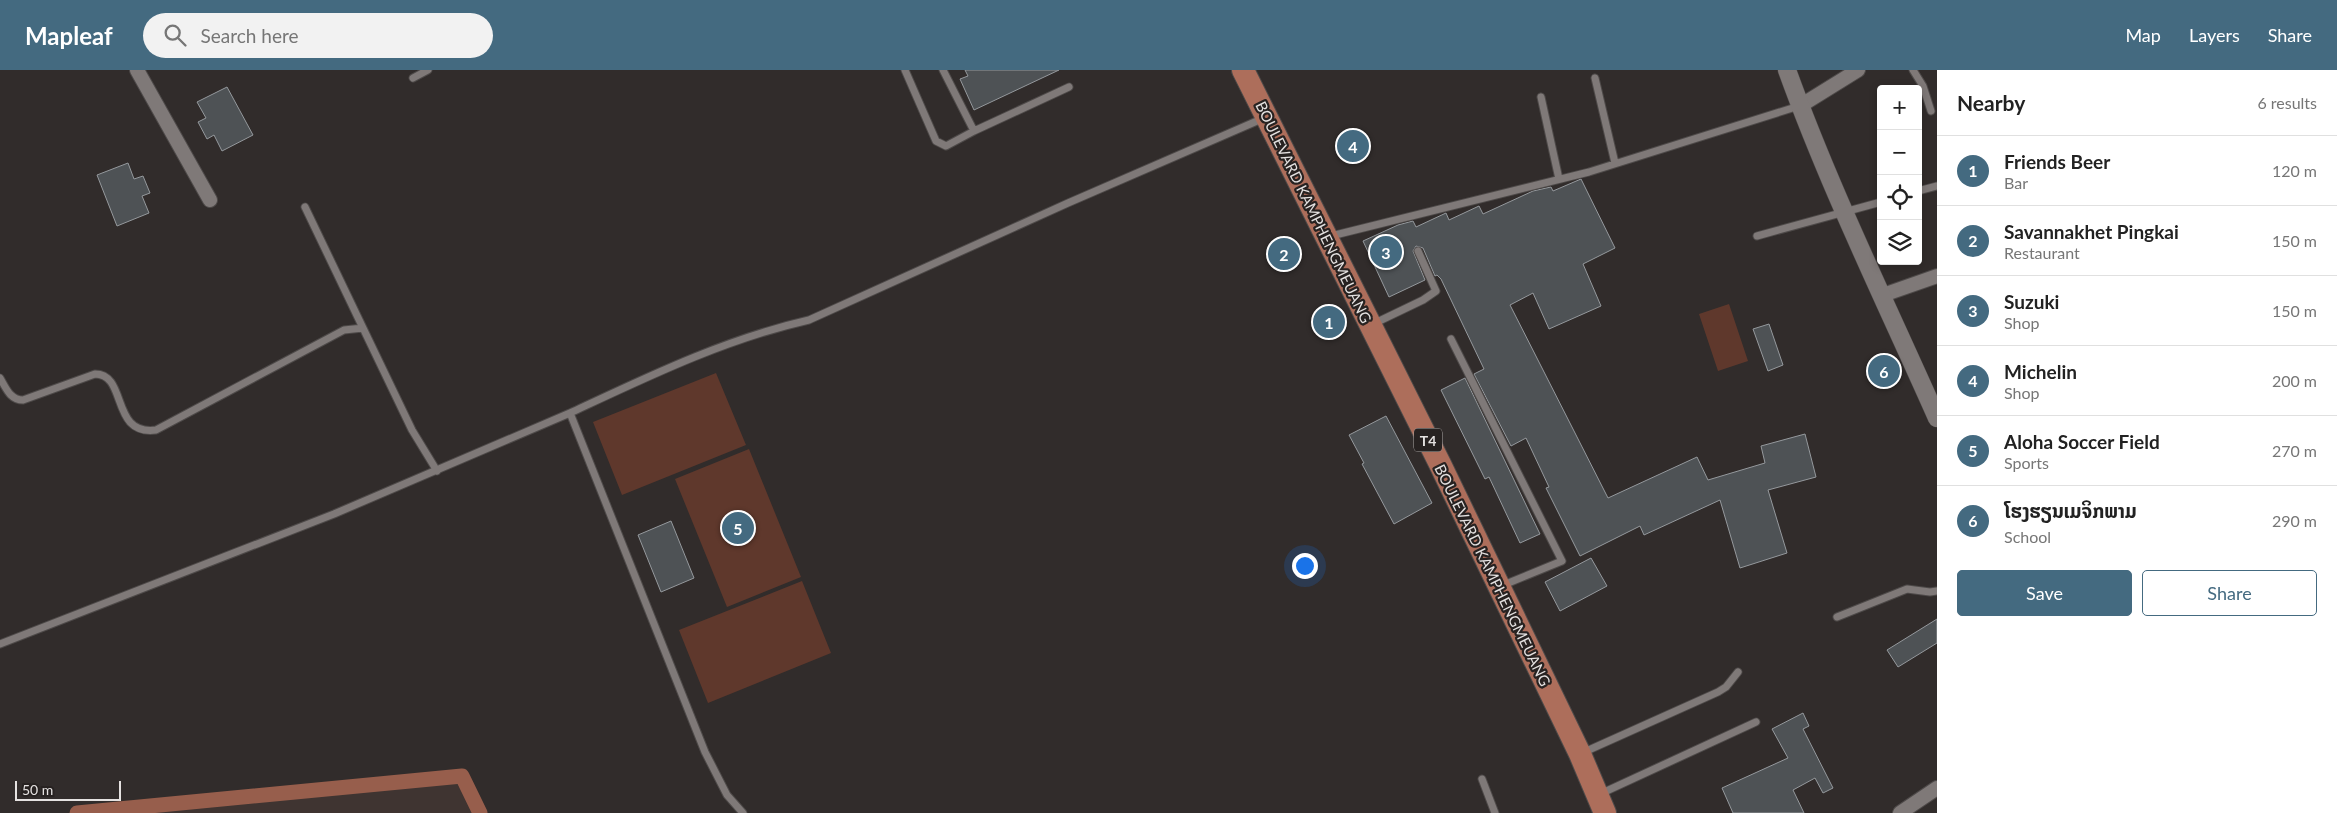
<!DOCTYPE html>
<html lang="en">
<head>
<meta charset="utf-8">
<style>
	body { margin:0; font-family:Lato,"Noto Sans Lao",sans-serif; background:#f2f2f2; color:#222 }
	.controls { position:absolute; right:15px; top:15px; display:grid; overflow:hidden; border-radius:5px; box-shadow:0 2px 8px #0003 }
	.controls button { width:45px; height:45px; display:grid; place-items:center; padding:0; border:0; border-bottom:1px solid #e0e0e0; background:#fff; color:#222; font:25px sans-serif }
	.scale { position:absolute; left:15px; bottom:12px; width:106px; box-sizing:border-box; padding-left:5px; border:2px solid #e5e2e1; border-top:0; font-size:14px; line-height:18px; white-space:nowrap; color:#e5e2e1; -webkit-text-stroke:4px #272221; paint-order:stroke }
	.you { position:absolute; left:1304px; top:495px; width:18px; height:18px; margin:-12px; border:4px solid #fff; border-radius:50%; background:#1a73e8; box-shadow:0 0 0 8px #1a73e833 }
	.badge { display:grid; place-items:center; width:32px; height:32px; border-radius:50%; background:#446a80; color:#fff; font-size:16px; font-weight:700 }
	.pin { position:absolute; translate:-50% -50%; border:2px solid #fff; box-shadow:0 1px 5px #0006 }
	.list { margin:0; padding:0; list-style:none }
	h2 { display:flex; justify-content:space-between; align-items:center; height:65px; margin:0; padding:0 20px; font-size:21px }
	h2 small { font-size:16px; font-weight:400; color:#767676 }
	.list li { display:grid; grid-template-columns:32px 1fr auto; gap:15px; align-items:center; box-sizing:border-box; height:70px; padding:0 20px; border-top:1px solid #e0e0e0 }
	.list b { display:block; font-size:19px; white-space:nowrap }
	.list p { margin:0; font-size:16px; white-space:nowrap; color:#767676 }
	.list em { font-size:16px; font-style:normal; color:#767676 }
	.actions { display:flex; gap:10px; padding:15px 20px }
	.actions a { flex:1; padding:11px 0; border:1px solid #446a80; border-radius:5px; text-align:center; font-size:18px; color:#446a80 }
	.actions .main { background:#446a80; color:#fff }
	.icon { flex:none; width:28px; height:28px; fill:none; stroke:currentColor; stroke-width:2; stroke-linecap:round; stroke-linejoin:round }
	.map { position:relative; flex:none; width:1937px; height:743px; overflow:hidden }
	header { display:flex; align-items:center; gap:30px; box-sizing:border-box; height:70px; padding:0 25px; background:#446a80; color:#fff }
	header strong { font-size:24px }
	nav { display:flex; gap:28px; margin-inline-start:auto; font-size:18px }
	.search { width:350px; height:45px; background:#f2f2f2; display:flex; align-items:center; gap:12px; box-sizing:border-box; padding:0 18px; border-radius:28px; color:#767676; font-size:19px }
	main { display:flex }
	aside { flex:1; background:#fff }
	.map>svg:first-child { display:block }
	.built { fill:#3f3431 }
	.green { fill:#5f382c }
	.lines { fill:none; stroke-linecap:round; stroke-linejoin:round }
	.canal { stroke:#975e4c; stroke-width:15 }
	.building { fill:#4e5255; stroke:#95999d }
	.service-casing { stroke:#4e4a49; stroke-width:9 }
	.minor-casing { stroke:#4e4a49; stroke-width:16 }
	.tertiary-casing { stroke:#4e4a49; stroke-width:19 }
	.primary-casing { stroke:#4e4a49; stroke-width:24 }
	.service { stroke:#7f7978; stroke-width:7 }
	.minor { stroke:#7f7978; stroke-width:14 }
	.tertiary { stroke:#7f7978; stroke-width:18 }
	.primary { stroke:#ad6e5b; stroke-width:22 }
	.labels { text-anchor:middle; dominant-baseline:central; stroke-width:4.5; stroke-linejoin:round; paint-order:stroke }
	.shield { fill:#272221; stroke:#aca8a7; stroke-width:1 }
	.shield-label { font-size:14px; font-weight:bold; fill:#e5e2e1 }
	.street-label { font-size:15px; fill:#e5e2e1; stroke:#272221 }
</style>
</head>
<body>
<header>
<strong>Mapleaf</strong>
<div class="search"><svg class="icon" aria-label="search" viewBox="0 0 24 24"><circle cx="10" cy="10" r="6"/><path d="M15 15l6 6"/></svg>Search here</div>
<nav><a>Map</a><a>Layers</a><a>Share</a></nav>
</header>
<main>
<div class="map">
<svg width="1937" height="743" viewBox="0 0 1937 743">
	<rect width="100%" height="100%" fill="#312c2b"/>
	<path class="built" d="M462,706L480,743H77Z"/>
	<path class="green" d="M1729,234L1748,291L1718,301L1699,244Z
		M716,303L746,375L622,425L593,352Z
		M749,379L801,507L727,537L675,409Z
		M802,511L831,583L708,633L679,560Z"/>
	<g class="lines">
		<path class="canal" d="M77,743L462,706L480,743"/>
	</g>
	<path class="building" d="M965,0H1059L974,40L960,9L968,6Z
		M227,17L253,65L222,81L214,65L207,69L198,52L206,48L197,32Z
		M128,93L134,109L143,106L150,123L142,126L149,143L117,156L97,105Z
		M1581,109L1615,178L1583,194L1601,236L1549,259L1533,223L1510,235L1608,428L1697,387L1708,410L1765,393L1761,376L1805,364L1816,407L1768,420L1787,483L1740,498L1720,430L1644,465L1640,456L1580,486L1546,418L1549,417L1526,368L1511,376L1474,304L1484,299L1441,209L1437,205L1435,206L1423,178L1416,176L1413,181L1425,210L1389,227L1363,171L1398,155L1413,151L1416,157L1446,143L1449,150L1479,136L1483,144L1533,121L1551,117L1553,121Z
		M1769,254L1783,295L1768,301L1753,259Z
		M1465,308L1540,464L1520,473L1489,407L1485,409L1441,320Z
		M1386,346L1432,433L1394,454L1362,394L1364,393L1349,365Z
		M671,451L694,508L661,522L638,465Z
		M1591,488L1607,516L1560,541L1545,512Z
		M1937,549V573L1898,597L1887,580Z
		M1803,643L1809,656L1803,659L1833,718L1823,723L1815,708L1793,720L1804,743H1733L1722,718L1788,688L1772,659Z"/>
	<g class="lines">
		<defs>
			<path id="service" d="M905,0L936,71L946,76L974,61
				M943,0L974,61L1069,17
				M1913,0L1923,16L1931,41
				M413,8L428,0
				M1595,8L1615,93
				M1541,27L1559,109
				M1918,121L1937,116
				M305,137L363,258
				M1331,166L1589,102L1799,36
				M1757,166L1881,132
				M1373,254L1423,230L1436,221L1418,181
				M1451,269L1562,491L1501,516
				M0,308C6,318 10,330 23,330L95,304C128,304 110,366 156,360L344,260L363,258L412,360L437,401
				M1837,547L1907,519L1930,522L1937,521
				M0,574L334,444L570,343
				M1582,683L1718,622L1726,617L1738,602
				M1482,709L1495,743
				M1600,724L1756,652
				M743,743L727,725L705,682L570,343C647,307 725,269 809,250L1068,133L1264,48"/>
			<path id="minor" d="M137,0L210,130
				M1800,36L1858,0
				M1883,225L1937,206
				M1900,743L1937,718"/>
			<path id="tertiary" d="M1787,0C1830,119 1886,233 1937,348"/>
			<path id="primary" d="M1243,0L1440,394L1580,684L1605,743"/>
		</defs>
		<use href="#service" class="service-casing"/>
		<use href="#minor" class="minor-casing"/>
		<use href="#tertiary" class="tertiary-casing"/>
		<use href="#primary" class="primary-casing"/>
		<use href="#service" class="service"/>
		<use href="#minor" class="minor"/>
		<use href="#tertiary" class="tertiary"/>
		<use href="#primary" class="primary"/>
	</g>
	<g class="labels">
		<rect class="shield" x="1414" y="358.5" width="28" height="23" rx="4"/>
		<g class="shield-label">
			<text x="1428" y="370">T4</text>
		</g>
		<g class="street-label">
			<text transform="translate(1314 142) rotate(64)">BOULEVARD KAMPHENGMEUANG</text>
			<text transform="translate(1493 505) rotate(64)">BOULEVARD KAMPHENGMEUANG</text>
		</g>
	</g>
</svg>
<div class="controls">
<button>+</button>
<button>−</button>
<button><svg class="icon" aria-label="locate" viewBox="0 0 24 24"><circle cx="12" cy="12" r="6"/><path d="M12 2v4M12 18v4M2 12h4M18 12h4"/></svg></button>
<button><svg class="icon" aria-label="layers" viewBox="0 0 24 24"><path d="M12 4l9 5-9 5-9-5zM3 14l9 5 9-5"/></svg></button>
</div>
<div class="scale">50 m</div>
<div class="you"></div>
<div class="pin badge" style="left:1329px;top:252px">1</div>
<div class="pin badge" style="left:1284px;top:184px">2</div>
<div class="pin badge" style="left:1386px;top:182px">3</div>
<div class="pin badge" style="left:1353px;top:76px">4</div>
<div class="pin badge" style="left:738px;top:458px">5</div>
<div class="pin badge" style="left:1884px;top:301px">6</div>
</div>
<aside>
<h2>Nearby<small>6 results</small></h2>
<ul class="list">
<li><span class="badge">1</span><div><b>Friends Beer</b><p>Bar</p></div><em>120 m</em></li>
<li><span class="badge">2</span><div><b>Savannakhet Pingkai</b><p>Restaurant</p></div><em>150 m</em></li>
<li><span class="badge">3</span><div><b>Suzuki</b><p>Shop</p></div><em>150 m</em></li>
<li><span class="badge">4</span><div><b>Michelin</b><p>Shop</p></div><em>200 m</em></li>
<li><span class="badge">5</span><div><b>Aloha Soccer Field</b><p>Sports</p></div><em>270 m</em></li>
<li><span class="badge">6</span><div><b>ໂຮງຮຽນເມຈິກພາມ</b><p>School</p></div><em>290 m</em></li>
</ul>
<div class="actions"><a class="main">Save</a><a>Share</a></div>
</aside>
</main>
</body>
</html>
